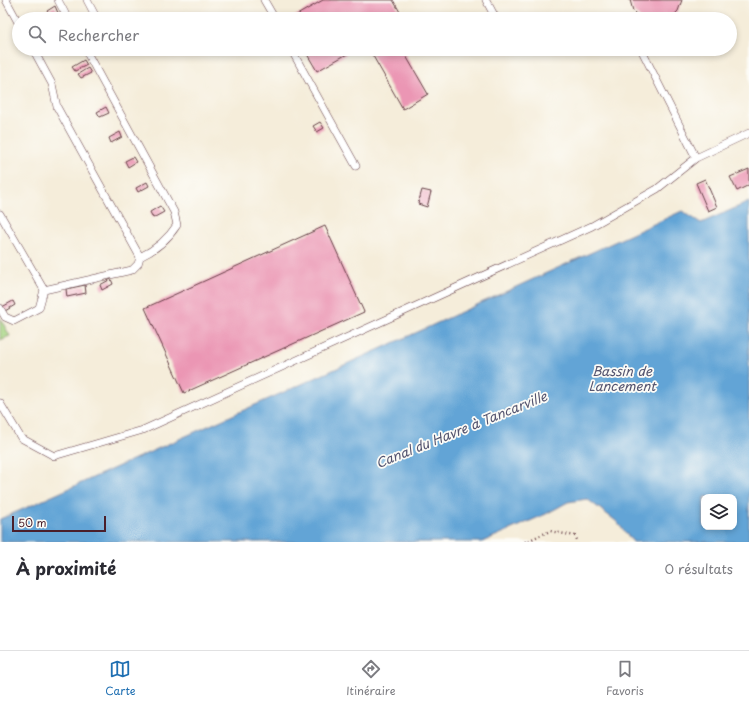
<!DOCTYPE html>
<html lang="fr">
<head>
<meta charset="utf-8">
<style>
	body { margin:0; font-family:"Playpen Sans",sans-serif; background:#f2f2f3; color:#2b2b33 }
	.controls { position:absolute; right:12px; bottom:12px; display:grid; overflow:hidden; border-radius:8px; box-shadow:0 2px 6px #0003 }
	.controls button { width:36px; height:36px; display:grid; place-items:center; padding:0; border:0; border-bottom:1px solid #e1e1e2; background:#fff; color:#2b2b33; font:20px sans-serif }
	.scale { position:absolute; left:12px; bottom:10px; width:94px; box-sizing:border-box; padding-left:4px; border:2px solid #4a1f2b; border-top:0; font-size:11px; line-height:14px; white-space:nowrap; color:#4a1f2b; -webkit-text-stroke:3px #fdfcf7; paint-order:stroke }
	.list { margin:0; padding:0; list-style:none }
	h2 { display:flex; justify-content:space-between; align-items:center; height:52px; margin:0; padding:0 16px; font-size:17px }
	h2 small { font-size:13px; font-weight:400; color:#7c7c81 }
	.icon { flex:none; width:22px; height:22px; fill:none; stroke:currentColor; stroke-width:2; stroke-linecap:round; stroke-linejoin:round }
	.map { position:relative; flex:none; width:749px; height:542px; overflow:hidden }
	.search { position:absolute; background:#fff; box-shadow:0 2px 6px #0003; left:12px; right:12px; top:12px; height:44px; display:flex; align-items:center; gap:10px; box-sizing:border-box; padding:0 14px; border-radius:22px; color:#7c7c81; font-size:15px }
	.sheet { height:108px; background:#fff }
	nav { display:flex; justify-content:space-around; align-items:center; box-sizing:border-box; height:56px; border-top:1px solid #e1e1e2; background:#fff; font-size:11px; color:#7c7c81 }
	nav a { display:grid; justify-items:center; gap:2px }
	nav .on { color:#1f6fb2 }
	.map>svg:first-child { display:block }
	.green { fill:#a5d482; stroke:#787a56 }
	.water { fill:#62a4d6; stroke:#566280; fill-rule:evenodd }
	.building { fill:#eb96b4 }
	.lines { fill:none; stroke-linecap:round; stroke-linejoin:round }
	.lane-casing { stroke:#643e45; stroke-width:8 }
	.path { stroke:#643e45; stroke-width:2.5; stroke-dasharray:1 3; stroke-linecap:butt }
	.lane { stroke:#fff; stroke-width:7 }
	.labels { text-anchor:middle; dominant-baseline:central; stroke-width:3.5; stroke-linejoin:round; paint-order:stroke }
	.water-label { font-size:13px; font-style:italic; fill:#54546f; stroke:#fdfcf7 }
</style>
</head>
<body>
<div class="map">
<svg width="749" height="542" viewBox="0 0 749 542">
	<rect width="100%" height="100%" fill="#fdfcf7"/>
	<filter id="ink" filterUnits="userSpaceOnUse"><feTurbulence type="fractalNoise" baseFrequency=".025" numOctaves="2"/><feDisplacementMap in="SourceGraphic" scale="8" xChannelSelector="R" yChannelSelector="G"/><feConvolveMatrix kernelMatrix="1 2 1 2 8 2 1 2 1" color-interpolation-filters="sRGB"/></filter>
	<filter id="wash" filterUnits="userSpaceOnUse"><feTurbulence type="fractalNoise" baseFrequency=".012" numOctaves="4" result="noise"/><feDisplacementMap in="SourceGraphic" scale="16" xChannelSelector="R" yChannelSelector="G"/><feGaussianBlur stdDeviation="0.9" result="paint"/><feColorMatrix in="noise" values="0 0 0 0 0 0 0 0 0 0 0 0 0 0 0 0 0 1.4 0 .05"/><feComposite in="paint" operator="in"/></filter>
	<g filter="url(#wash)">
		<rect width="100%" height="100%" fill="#f5edda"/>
		<path class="green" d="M0,318L10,336L0,340Z"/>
		<path class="water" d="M749,202V542H633L616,521L587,499L568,502L546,514L482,542H0V519L21,510L411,335L682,211L701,223ZM704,497H734V527H704Z"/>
		<g id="blocks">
			<path class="building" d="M323,0H393L404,19H290Z
				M630,0H682L678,11L670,19H641L633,11Z
				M55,6L58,13L51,17L47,11Z
				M304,49H356L317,71Z
				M369,49H402L428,94L403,109Z
				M84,60L87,65L75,71L72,67Z
				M88,68L91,73L81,78L78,74Z
				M106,107L109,113L100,117L97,112Z
				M320,122L324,128L317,132L313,126Z
				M120,132L122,137L111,143L109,138Z
				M133,157L136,162L128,167L125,161Z
				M749,169V185L737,191L730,177Z
				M705,179L717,207L708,211L696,183Z
				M147,182L149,186L138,192L136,188Z
				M422,190L431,192L427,207L418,204Z
				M160,206L164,212L153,218L150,212Z
				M325,226L364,312L184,393L145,308Z
				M111,279L113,284L102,290L100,285Z
				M85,285L86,293L67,297L66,289Z
				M13,301L15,305L5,311L2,307Z"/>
		</g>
	</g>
	<g filter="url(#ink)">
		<use href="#blocks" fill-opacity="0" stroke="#643e45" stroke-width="1"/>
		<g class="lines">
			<defs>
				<path id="lane" d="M6,0L19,24
					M58,0L68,19
					M87,0L97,19
					M264,0L275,19
					M486,0L494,15
					M33,49L52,84L57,107L140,257
					M291,49L356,166
					M696,158L749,133
					M0,214L44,290L39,308L14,321L5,317L0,308
					M44,290L132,270L138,264L140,257C155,250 168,239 177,225L174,212L85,49
					M0,403L21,438L54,456L143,430L592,226L657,189L696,158L641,49"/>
			</defs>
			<use href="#lane" class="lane-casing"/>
			<path class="path" d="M525,542L550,531L575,536L578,542"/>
			<use href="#lane" class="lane"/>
		</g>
	</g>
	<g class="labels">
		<g class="water-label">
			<text x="622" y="370">Bassin de<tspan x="622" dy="15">Lancement</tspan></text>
			<text transform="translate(461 429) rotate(-22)">Canal du Havre à Tancarville</text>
		</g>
	</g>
</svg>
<div class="controls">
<button><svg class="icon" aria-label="layers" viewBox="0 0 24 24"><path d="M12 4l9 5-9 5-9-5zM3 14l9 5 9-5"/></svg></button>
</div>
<div class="scale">50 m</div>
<div class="search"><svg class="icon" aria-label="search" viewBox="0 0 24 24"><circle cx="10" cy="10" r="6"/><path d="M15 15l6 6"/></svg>Rechercher</div>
</div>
<section class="sheet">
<h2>À proximité<small>0 résultats</small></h2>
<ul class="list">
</ul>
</section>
<nav>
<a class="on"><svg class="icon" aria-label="map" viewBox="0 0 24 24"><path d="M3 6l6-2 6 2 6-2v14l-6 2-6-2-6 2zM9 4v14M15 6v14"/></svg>Carte</a>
<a><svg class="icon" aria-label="directions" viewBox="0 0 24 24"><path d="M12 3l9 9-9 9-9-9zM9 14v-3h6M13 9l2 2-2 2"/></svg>Itinéraire</a>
<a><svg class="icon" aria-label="saved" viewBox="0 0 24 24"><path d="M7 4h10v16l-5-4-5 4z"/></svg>Favoris</a>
</nav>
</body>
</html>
